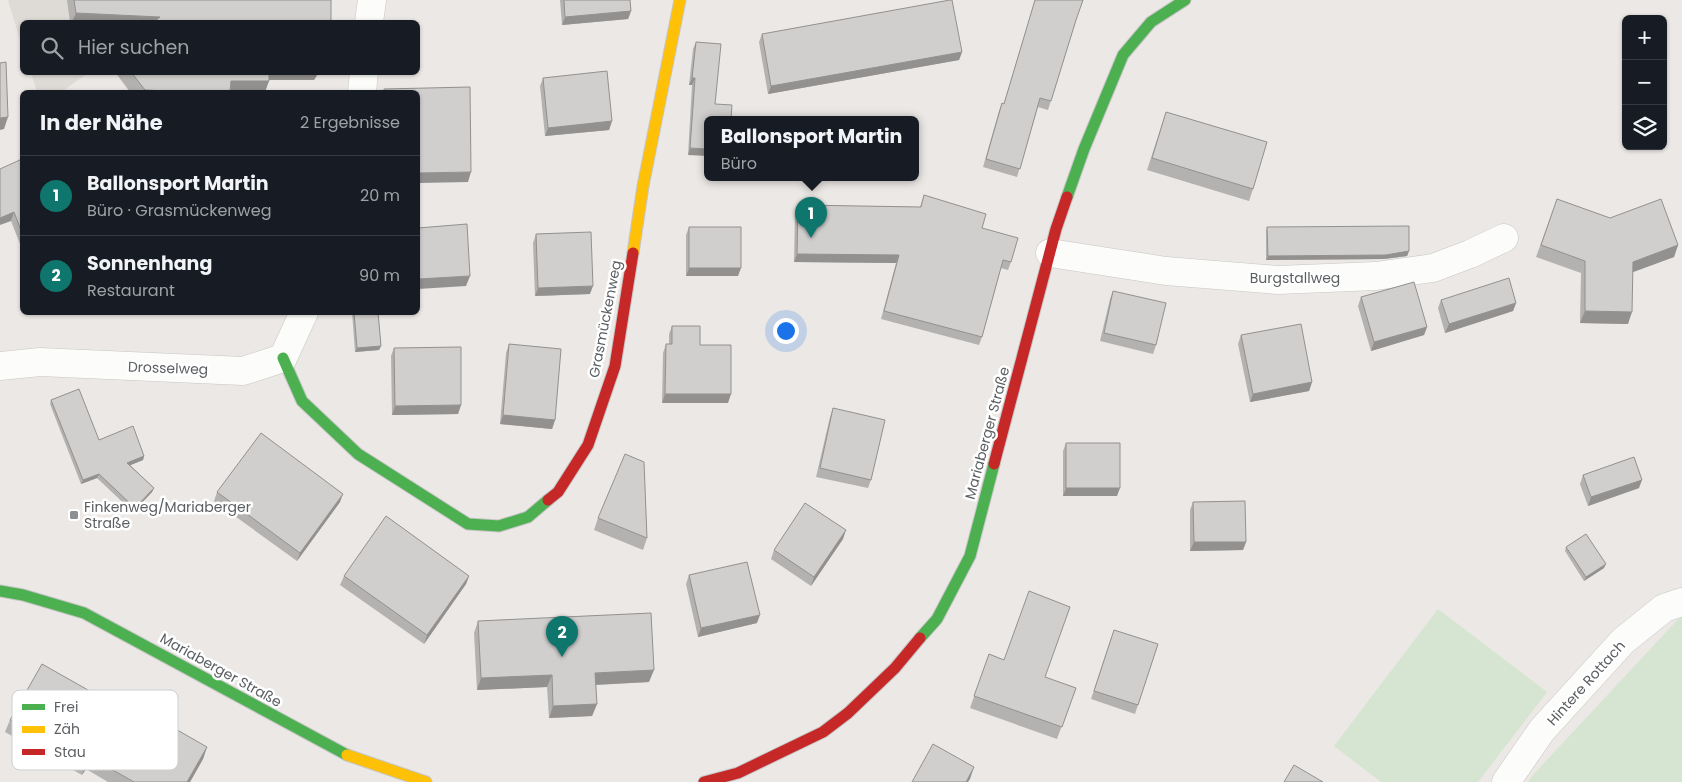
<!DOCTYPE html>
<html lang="de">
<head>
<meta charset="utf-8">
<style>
	body { margin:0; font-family:Poppins,sans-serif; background:#20242c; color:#f1f3f6 }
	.controls { position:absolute; right:15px; top:15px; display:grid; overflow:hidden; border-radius:8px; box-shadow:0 1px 4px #0004 }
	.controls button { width:45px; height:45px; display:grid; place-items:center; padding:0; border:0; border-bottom:1px solid #363941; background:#171b24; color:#f1f3f6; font:25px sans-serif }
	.you { position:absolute; left:785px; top:330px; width:18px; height:18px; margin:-12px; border:4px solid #fff; border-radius:50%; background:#1a73e8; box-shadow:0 0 0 8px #1a73e833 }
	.badge { display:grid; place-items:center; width:32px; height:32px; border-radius:50%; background:#0f766e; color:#fff; font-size:16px; font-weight:700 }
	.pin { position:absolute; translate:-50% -41px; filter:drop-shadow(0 1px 2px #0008) }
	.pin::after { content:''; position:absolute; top:26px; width:18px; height:15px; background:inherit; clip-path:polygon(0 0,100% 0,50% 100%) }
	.popup { position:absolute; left:704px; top:116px; width:215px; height:65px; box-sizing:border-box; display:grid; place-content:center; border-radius:8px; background:#171b24; filter:drop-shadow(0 1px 4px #0005); font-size:16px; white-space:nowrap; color:#9ea1a6 }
	.popup b { font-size:19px; color:#f1f3f6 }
	.popup::after { content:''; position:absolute; left:50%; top:100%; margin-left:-10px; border:10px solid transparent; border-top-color:#171b24 }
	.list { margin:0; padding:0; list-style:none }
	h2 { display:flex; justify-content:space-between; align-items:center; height:65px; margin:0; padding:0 20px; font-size:21px }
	h2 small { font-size:16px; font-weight:400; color:#9ea1a6 }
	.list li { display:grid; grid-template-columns:32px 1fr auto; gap:15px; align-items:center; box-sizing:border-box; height:80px; padding:0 20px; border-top:1px solid #363941 }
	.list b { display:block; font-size:19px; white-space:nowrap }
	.list p { margin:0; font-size:16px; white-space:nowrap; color:#9ea1a6 }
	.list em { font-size:16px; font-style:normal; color:#9ea1a6 }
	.icon { flex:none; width:28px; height:28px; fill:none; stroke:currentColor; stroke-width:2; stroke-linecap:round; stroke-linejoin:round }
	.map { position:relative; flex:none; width:1682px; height:782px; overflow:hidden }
	.search { position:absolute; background:#171b24; box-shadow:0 1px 4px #0004; left:20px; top:20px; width:400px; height:55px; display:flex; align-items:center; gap:12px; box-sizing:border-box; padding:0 18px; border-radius:8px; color:#9ea1a6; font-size:19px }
	.panel { position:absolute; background:#171b24; box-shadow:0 1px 4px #0004; left:20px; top:90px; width:400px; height:225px; border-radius:8px }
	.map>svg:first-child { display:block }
	.education { fill:#dedad5 }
	.green { fill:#d6e5d1 }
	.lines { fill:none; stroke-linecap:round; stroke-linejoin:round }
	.street-casing { stroke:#c7c7c7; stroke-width:29 }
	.fast-casing { stroke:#c6c5c6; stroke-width:13 }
	.slow-casing { stroke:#c6c5c6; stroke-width:13 }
	.jam-casing { stroke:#c6c5c6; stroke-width:13 }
	.street { stroke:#fcfcfb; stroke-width:28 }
	.fast { stroke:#4caf50; stroke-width:11 }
	.slow { stroke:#ffc107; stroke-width:11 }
	.jam { stroke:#c62828; stroke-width:11 }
	.wall { fill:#b4b2b1 }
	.shaded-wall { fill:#929190 }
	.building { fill:#d1cfce; stroke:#929190 }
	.poi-dot { fill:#8d8f90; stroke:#fff; stroke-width:2 }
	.labels { text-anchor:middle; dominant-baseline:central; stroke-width:5; stroke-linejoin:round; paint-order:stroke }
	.street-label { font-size:14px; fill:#5b5f62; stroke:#fff }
	.poi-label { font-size:14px; fill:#5b5f62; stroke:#fff; text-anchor:start }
	.key { fill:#fff; stroke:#cecfd0; stroke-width:1 }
	.key-label { font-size:14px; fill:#5b5f62 }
</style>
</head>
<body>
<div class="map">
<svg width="1682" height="782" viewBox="0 0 1682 782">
	<rect width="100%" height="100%" fill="#ebe8e5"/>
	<path class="education" d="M8,0H167L166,22H22V46Z
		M31,73V72L88,73L61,92H37Z"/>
	<path class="green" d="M1438,609L1547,692L1478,782H1381L1334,746Z
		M1682,615V782H1528L1531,777Z"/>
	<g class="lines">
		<defs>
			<path id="street" d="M369,22L372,0
				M362,92L364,72
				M1050,253L1166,271L1278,280L1376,276L1433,268L1470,254L1504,238
				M0,366L40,362L243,371L283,358L304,312
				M1506,782L1542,730L1623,641L1664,608L1682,602"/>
			<path id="fast" d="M1067,197L1084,149L1123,55L1151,22L1185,0
				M283,358L302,401L358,454L468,524L499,526L528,517L548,500
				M0,591L23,595L84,613L347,755
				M920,638L937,619L970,556L994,464"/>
			<path id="slow" d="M633,253L643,186L680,0
				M347,755L426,782"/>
			<path id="jam" d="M994,464L1056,229L1067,197
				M548,500L558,492L588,445L615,366L633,253
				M704,782L738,773L823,732L848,713L895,668L920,638"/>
		</defs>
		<use href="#street" class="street-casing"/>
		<use href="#fast" class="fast-casing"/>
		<use href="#slow" class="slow-casing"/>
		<use href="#jam" class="jam-casing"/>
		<use href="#street" class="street"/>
		<use href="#fast" class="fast"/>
		<use href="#slow" class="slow"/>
		<use href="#jam" class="jam"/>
	</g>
	<path class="wall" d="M67,0H331V22H70Z
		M560,0H630L631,11L628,19L562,25Z
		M1035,0H1083L1076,20L1048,110L1038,107L1017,177L983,167L999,111L1002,103H1004Z
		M762,34L962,52L959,60L768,94L759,42Z
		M696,42L715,104L688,155L692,85H689L693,49Z
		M115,72H319L314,80H269L265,92H130Z
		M543,78L612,121L609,130L545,136L540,86Z
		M1166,112L1253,189L1249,201L1147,170Z
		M22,159V249L11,221Z
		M924,195L982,228L1011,262L1008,270L1001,268L982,337L979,345L881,319L896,263L794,262L795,213L798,205L920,207Z
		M1557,199L1678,245L1674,257L1632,272L1628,324L1580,323L1581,273L1536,257Z
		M689,227L738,276H686V235Z
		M1267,227L1409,251L1407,256L1384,259L1266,260V231Z
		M536,234L590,294L535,296L533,243Z
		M1113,291L1156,345L1153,354L1100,341L1110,299Z
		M1361,297L1427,327L1424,335L1371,351L1358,306Z
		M1441,300L1516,303L1513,311L1445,333L1438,308Z
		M352,312H378L381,346L379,350L355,352Z
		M672,326L700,345L728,403H662L663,353L666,344H669V334Z
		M1241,335L1312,382L1309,391L1250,402L1238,344Z
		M509,344L555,420L552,429L500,424L506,353Z
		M394,348L461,405L458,414L392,415L391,356Z
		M51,400L99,440L144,456L143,460L130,465L154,488L152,492L133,512L97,478L81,484L50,404Z
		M833,408L871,480L868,488L816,477L830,417Z
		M1066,443L1117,496H1063V451Z
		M1583,475L1639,488L1588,506L1580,484Z
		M217,492L340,502L297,561L214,501Z
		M1193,502L1246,542L1243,550L1190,551V510Z
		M598,518L647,538L643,550L594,530Z
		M843,539L811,586L771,559L774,550Z
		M1566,547L1604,568L1584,581L1565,551Z
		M689,575L757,623L698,637L686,584Z
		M344,576H469L466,584L424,644L340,585Z
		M478,621L649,682L596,685L597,704L592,716L549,718L547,687L477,690L474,633Z
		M1111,638L1158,644L1135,714L1091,699Z
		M989,654L1045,677L1076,688L1057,739L970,708Z
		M118,707L207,747L203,759L190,782H108L86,769L82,775L5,732L10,720Z"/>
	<path class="shaded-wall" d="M631,11L628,19L562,25L565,17Z
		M76,13L160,17L158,22H72Z
		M962,52L959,60L768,94L771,86Z
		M266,72H319L314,80H263Z
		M692,78H695L692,85H689Z
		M231,81H269L265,92H227Z
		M145,90L166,91V92H144Z
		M8,117L4,129L0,130V118Z
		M612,121L609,130L545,136L548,128Z
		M690,148L707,149V156L688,155Z
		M471,172L468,182L418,183V173Z
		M14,212L11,221L0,225V218Z
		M1678,245L1674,257L1628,274L1633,262Z
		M1409,251L1407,256L1384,259L1266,260L1268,256Z
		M797,254L899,255L896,263L794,262Z
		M689,268H741L738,276H686Z
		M470,276L466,286L418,289V279Z
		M593,286L590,294L535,296L538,288Z
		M1516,303L1513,311L1445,333L1449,324Z
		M1585,311L1632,312L1628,324L1580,323Z
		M1427,327L1424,335L1371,351L1374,342Z
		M381,346L379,350L355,352L357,348Z
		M1312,382L1309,391L1250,402L1253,394Z
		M665,394H731L728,403H662Z
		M461,405L458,414L392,415L395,406Z
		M503,415L555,420L552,429L500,424Z
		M144,456L143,460L126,467L127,463Z
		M99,474L97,478L81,484L83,480Z
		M1642,480L1639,488L1588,506L1591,497Z
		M154,488L152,492L133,512L135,508Z
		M1066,488H1120L1117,496H1063Z
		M343,494L340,502L297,561L300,553Z
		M846,530L843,539L811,586L814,577Z
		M1194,542H1246L1243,550L1190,551Z
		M1606,564L1604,568L1584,581L1586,577Z
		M469,576L466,584L424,644L427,635Z
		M760,615L757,623L698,637L701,628Z
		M654,670L649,682L591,685L595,673Z
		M552,675L547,687L477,690L481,678Z
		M597,704L592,716L549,718L553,706Z
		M207,747L203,759L190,782H187Z
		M90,757L86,769L82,775L86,763Z
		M974,767L970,779L968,782H966Z"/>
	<path class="building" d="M74,0H331V22H154L160,17L76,13Z
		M564,0H630L631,11L565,17Z
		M950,0H952L962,52L771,86L762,34Z
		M1035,0H1083L1076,20L1051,101L1040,98L1020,169L986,159L1002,103L1004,104Z
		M696,42L721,44L715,104L732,105L731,119H707V149L690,148L695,78H692Z
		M6,62L8,117L0,118V63Z
		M607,71L612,121L548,128L543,78Z
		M131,72H269V81H231L230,92H166V91L145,90Z
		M470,87L471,172L418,173V92H384V89Z
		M1166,112L1267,142L1253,189L1152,158Z
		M22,159V233L14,212L0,218V169Z
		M924,195L986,214L982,228L1018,238L1011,262L1003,260L982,337L884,311L899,255L797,254L798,205L921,207Z
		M1557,199L1610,218L1661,199L1678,245L1633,262L1632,312L1585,311V261L1541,245Z
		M467,224L470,276L418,279V228Z
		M1409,226V251L1386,255L1268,256L1267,227Z
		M689,227H741V268H689Z
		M591,232L593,286L538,288L536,234Z
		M1509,278L1516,303L1449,324L1441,300Z
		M1414,282L1427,327L1374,342L1361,297Z
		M1113,291L1166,303L1156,345L1104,333Z
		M354,312H378L381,346L357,348Z
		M1301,324L1312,382L1253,394L1241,335Z
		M672,326H700V345H731V394H665L666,344H672Z
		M509,344L561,349L555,420L503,415Z
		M461,347V405L395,406L394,348Z
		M79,389L99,440L133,426L144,456L127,463L154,488L135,508L99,474L83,480L51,400Z
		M833,408L885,420L871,480L820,468Z
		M261,433L343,494L300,553L217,492Z
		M1066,443H1120V488H1066Z
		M625,454L644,462L647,538L598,518Z
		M1634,457L1642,480L1591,497L1583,475Z
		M1245,501L1246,542H1194L1193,502Z
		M805,503L846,530L814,577L774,550Z
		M386,516L469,576L427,635L344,576Z
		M1586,534L1606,564L1586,577L1566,547Z
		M747,562L760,615L701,628L689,575Z
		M1029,591L1070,607L1045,677L1076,688L1062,727L974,696L989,654L1004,660Z
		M651,613L654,670L595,673L597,704L553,706L552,675L481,678L478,621Z
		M1114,630L1158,644L1138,705L1094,691Z
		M42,664L118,707L123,699L207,747L187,782H134L90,757L86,763L10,720Z
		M933,744L974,767L966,782H912Z
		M1294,765L1323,782H1284Z"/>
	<rect class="poi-dot" x="69" y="510" width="10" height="10" rx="2.5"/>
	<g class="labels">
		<g class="street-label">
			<text x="1295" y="278">Burgstallweg</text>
			<text transform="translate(605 319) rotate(-79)">Grasmückenweg</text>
			<text transform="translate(168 368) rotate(2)">Drosselweg</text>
			<text transform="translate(987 433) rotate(-75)">Mariaberger Straße</text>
			<text transform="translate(221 670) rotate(29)">Mariaberger Straße</text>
			<text transform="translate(1586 683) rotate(-48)">Hintere Rottach</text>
		</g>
		<g class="poi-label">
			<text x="84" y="507">Finkenweg/Mariaberger<tspan x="84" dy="16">Straße</tspan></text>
		</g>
	</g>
	<rect x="12" y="690" width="166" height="80" rx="8" class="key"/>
	<rect x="22" y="704" width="23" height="6" fill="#4caf50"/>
	<rect x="22" y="726" width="23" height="7" fill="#ffc107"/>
	<rect x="22" y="749" width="23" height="6" fill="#c62828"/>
	<g class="key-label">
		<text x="54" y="712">Frei</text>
		<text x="54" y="734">Zäh</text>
		<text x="54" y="757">Stau</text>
	</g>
</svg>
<div class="controls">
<button>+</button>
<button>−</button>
<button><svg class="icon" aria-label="layers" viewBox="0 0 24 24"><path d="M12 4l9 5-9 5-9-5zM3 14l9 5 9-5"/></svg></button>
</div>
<div class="you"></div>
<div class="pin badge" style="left:811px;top:238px">1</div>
<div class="popup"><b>Ballonsport Martin</b>Büro</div>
<div class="pin badge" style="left:562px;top:657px">2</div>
<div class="search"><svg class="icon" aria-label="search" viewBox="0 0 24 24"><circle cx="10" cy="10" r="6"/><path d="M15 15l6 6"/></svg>Hier suchen</div>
<section class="panel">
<h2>In der Nähe<small>2 Ergebnisse</small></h2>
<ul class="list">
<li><span class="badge">1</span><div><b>Ballonsport Martin</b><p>Büro · Grasmückenweg</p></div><em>20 m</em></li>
<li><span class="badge">2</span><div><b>Sonnenhang</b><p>Restaurant</p></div><em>90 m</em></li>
</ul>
</section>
</div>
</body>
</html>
